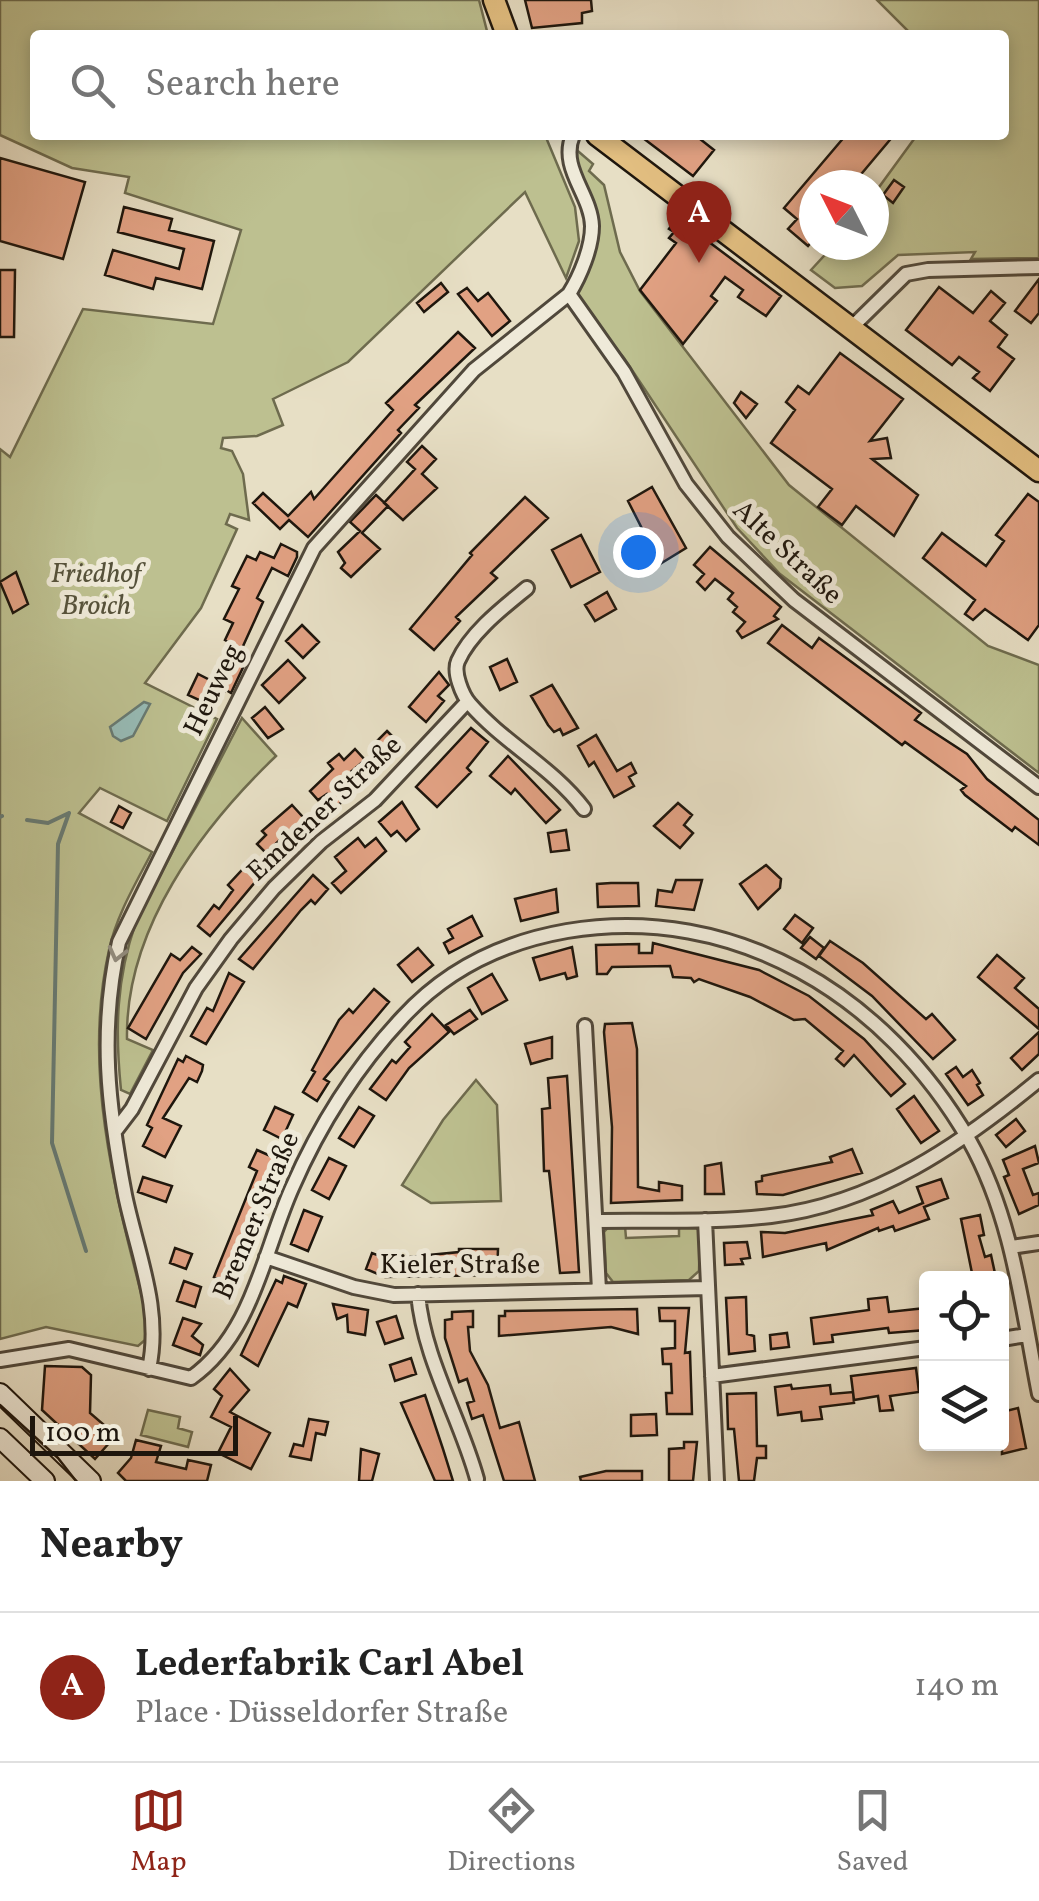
<!DOCTYPE html>
<html lang="en">
<head>
<meta charset="utf-8">
<style>
	body { margin:0; font-family:Vollkorn,serif; background:#f6f6f6; color:#222 }
	.controls { position:absolute; right:30px; bottom:30px; display:grid; overflow:hidden; border-radius:10px; box-shadow:0 5px 15px #0003 }
	.controls button { width:90px; height:90px; display:grid; place-items:center; padding:0; border:0; border-bottom:2px solid #e0e0e0; background:#fff; color:#222; font:50px sans-serif }
	.compass { position:absolute; left:799px; top:170px; width:90px; height:90px; border-radius:50%; background:#fff; box-shadow:0 5px 15px #0003; rotate:312deg }
	.scale { position:absolute; left:30px; bottom:25px; width:208px; box-sizing:border-box; padding-left:10px; border:5px solid #1e160d; border-top:0; font-size:28px; line-height:35px; white-space:nowrap; color:#1e160d; -webkit-text-stroke:8px #efead9; paint-order:stroke }
	.you { position:absolute; left:638px; top:552px; width:35px; height:35px; margin:-25px; border:8px solid #fff; border-radius:50%; background:#1a73e8; box-shadow:0 0 0 15px #1a73e833 }
	.badge { display:grid; place-items:center; width:65px; height:65px; border-radius:50%; background:#8f2418; color:#fff; font-size:32px; font-weight:700 }
	.pin { position:absolute; translate:-50% -82px; filter:drop-shadow(0 2px 5px #0008) }
	.pin::after { content:''; position:absolute; top:52px; width:35px; height:30px; background:inherit; clip-path:polygon(0 0,100% 0,50% 100%) }
	.list { margin:0; padding:0; list-style:none }
	h2 { display:flex; justify-content:space-between; align-items:center; height:130px; margin:0; padding:0 40px; font-size:42px }
	h2 small { font-size:32px; font-weight:400; color:#767676 }
	.list li { display:grid; grid-template-columns:65px 1fr auto; gap:30px; align-items:center; box-sizing:border-box; height:150px; padding:0 40px; border-top:2px solid #e0e0e0 }
	.list b { display:block; font-size:38px; white-space:nowrap }
	.list p { margin:0; font-size:32px; white-space:nowrap; color:#767676 }
	.list em { font-size:32px; font-style:normal; color:#767676 }
	.icon { flex:none; width:55px; height:55px; fill:none; stroke:currentColor; stroke-width:2; stroke-linecap:round; stroke-linejoin:round }
	.map { position:relative; flex:none; width:1039px; height:1481px; overflow:hidden }
	.search { position:absolute; background:#fff; box-shadow:0 5px 15px #0003; left:30px; right:30px; top:30px; height:110px; display:flex; align-items:center; gap:25px; box-sizing:border-box; padding:0 35px; border-radius:10px; color:#767676; font-size:38px }
	.sheet { height:280px; background:#fff }
	nav { display:flex; justify-content:space-around; align-items:center; box-sizing:border-box; height:140px; border-top:2px solid #e0e0e0; background:#fff; font-size:28px; color:#767676 }
	nav a { display:grid; justify-items:center; gap:5px }
	nav .on { color:#8f2418 }
	.map>svg:first-child { display:block }
	.green { fill:#bdc090; stroke:#6e6b4e; stroke-width:2.5 }
	.water { fill:#97bcb7; stroke:#677a73; stroke-width:2.5 }
	.lines { fill:none; stroke-linecap:round; stroke-linejoin:round }
	.stream { stroke:#677a73; stroke-width:4 }
	.building { fill:#e1a183; stroke:#1e160d; stroke-width:2.5 }
	.minor-casing { stroke:#50483b; stroke-width:18 }
	.secondary-casing { stroke:#1e160d; stroke-width:22 }
	.primary-casing { stroke:#1e160d; stroke-width:25 }
	.minor { stroke:#efead9; stroke-width:12 }
	.secondary { stroke:#efead9; stroke-width:18 }
	.primary { stroke:#e4c082; stroke-width:20 }
	.tram { stroke:#1e160d; stroke-width:2.5 }
	.oneway { stroke:#918b7d }
	.labels { text-anchor:middle; dominant-baseline:central; stroke-width:10; stroke-linejoin:round; paint-order:stroke }
	.street-label { font-size:28px; fill:#1e160d; stroke:#efead9 }
	.park-label { font-size:28px; font-style:italic; fill:#56523b; stroke:#efead9 }
</style>
</head>
<body>
<div class="map">
<svg width="1039" height="1481" viewBox="0 0 1039 1481">
	<rect width="100%" height="100%" fill="#e7dfc5"/>
	<filter id="stains"><feTurbulence type="fractalNoise" baseFrequency=".002" numOctaves="4"/><feColorMatrix values="0 0 0 0 .2 0 0 0 0 .09 0 0 0 0 .02 0 0 0 .5 -.17"/></filter>
	<radialGradient id="worn" r=".72"><stop offset=".6" stop-color="#630" stop-opacity="0"/><stop offset="1" stop-color="#630" stop-opacity=".3"/></radialGradient>
	<path class="green" d="M0,0H479L488,35H35V135H545L575,207L579,241L566,278L525,192L348,362L273,399L283,425L257,436L223,438L221,448L232,451L243,474L249,520L230,514L226,524L237,529L201,608L145,683L217,719L167,821L100,788L79,813L152,852C136,883 116,916 109,950C81,1074 117,1200 148,1320L145,1340L138,1346L46,1327L0,1339V449L10,457L83,309L213,324L241,230L125,193L129,177L72,168L0,135Z
		M877,0H1039V258L971,259L975,252L898,255L862,286L835,288L811,270L834,245H874V194L917,135H1004V35H912Z
		M572,146L593,164L589,171L604,185L620,252L640,291L789,485L988,646L1039,665V773L780,574L737,528L624,358L573,295L595,230L573,165Z
		M242,718L276,756C201,828 125,929 127,1039L153,1050L130,1094L121,1090C115,1031 116,979 136,922Z
		M476,1080L497,1105L501,1201L431,1203L402,1185L443,1120Z
		M611,1224L625,1226L626,1238L679,1236V1224L693,1225L700,1231L699,1271L689,1280L613,1282L606,1273L604,1232Z
		M148,1410L180,1417L178,1428L192,1432L188,1447L141,1435Z"/>
	<path class="water" d="M144,702L150,704L133,736L121,741L113,736L110,727Z"/>
	<g class="lines">
		<path class="stream" d="M69,813L58,844L52,1143L86,1251
			M0,817L2,816
			M27,820L48,823L69,813"/>
	</g>
	<path class="building" d="M525,0H591L592,11L582,13V23L532,28Z
		M639,135H695L714,150L693,176Z
		M846,135H894L852,185H814V239L808,246L788,229L797,219L784,208Z
		M0,158L85,182L63,259L0,241Z
		M894,180L904,187L893,203L883,195Z
		M124,207L172,219L169,230L214,241L202,289L156,278L153,289L105,275L113,250L179,269L184,249L118,232Z
		M677,218L781,296L766,316L738,297L743,290L725,277L711,296L717,301L683,344L640,290L676,243L669,238L674,232L669,229Z
		M0,270H15L14,337H0Z
		M1039,279V313L1031,323L1015,311Z
		M441,283L448,292L424,312L417,303Z
		M939,287L973,313L991,291L1005,303L990,321L1007,335L998,347L1014,359L990,391L973,378L979,372L959,357L952,365L906,330Z
		M467,288L478,301L488,293L510,321L492,336L458,294Z
		M458,332L475,348L415,405L419,408L398,430L401,433L308,537L289,520L280,529L253,503L263,493L288,516L311,492L314,499L393,410L386,403Z
		M840,353L903,399L870,441L887,438L891,458L872,459L918,495L894,536L856,506L842,525L818,507L832,489L771,443L795,410L786,402L798,386L809,394Z
		M741,392L757,404L746,418L734,403Z
		M422,446L436,459L422,474L437,488L403,520L384,503L415,469L407,462Z
		M652,487L686,548L660,564L628,501Z
		M1028,494L1039,502V625L1028,640L985,609L973,620L965,614L975,600L923,558L942,533L986,566L1004,541L996,535Z
		M376,495L388,506L362,533L380,549L351,577L341,568L345,563L338,552L360,531L350,522Z
		M525,497L548,518L491,573L497,578L456,617L460,621L434,650L410,629L472,555L470,553Z
		M581,535L600,572L571,587L552,550Z
		M281,544L297,552V557L288,576L272,568L257,598L263,602L239,655L247,659L231,693L226,690L212,706L188,695L198,674L210,680L212,675L217,677L232,644L225,640L233,623L224,619L239,589L232,586L247,556L256,560L260,552L274,558Z
		M710,547L781,607L774,616L778,619L742,638L737,631L745,622L733,612L737,607L728,599L733,593L715,579L705,590L697,582L704,574L694,565Z
		M16,572L28,604L13,613L0,582Z
		M607,592L616,609L595,621L585,605Z
		M302,625L319,642L303,658L286,641Z
		M782,625L812,648L819,638L921,713L915,720L967,754L987,779L1039,820V845L1015,827L1012,831L965,795L961,790L966,786L905,742L902,745L768,643Z
		M507,659L517,682L500,690L490,667Z
		M288,660L305,678L279,703L262,685Z
		M439,672L449,685L438,696L444,701L426,722L409,707Z
		M552,685L578,728L563,735L560,729L554,732L548,725L531,696Z
		M265,707L283,729L268,738L252,718Z
		M471,728L488,742L467,768L471,772L437,807L416,787Z
		M387,731L403,747L389,760L373,745Z
		M596,735L617,771L631,763L636,773L629,777L634,786L614,797L594,762L589,766L578,746Z
		M355,749L365,760L347,775L358,789L337,806L327,794L318,800L310,791L333,769L328,763L339,754L344,760Z
		M508,756L560,810L546,823L515,789L511,794L490,776Z
		M402,802L419,829L406,841L397,831L391,836L379,822Z
		M678,803L692,815L684,825L693,833L680,848L654,826Z
		M292,805L311,826L291,844L284,836L266,853L257,844L266,835L262,831Z
		M119,806L131,813L123,828L111,822Z
		M566,830L569,850L551,852L548,833Z
		M358,838L365,847L376,838L386,851L341,893L332,883L346,871L335,857Z
		M255,856L266,869L210,936L198,926L214,905L219,909L233,890L228,885Z
		M766,865L781,879L780,888L758,909L740,884Z
		M313,875L328,889L315,904L311,900L301,910L253,969L239,959Z
		M676,880H702L694,910L656,906L658,890L672,892Z
		M611,883H638L639,906L598,907L597,884Z
		M556,889L558,912L521,921L515,899Z
		M795,915L813,928L802,943L784,929Z
		M472,916L482,936L449,953L444,943L453,938L448,929Z
		M810,937L824,948L816,959L801,948Z
		M830,941L863,963L926,1019L932,1014L955,1040L933,1059L872,996L819,956Z
		M653,943L759,970L809,996L864,1039L905,1084L891,1096L854,1055L844,1066L836,1059L843,1051L805,1019L794,1020L750,997L699,979L694,982L691,978L673,977L670,966L612,967L607,974H597L596,945L639,944V953H652Z
		M192,947L201,954L183,973L146,1039L128,1028L171,954L180,960Z
		M572,947L577,976L567,979L565,973L540,980L533,958Z
		M418,948L433,965L412,982L398,965Z
		M997,955L1024,978L1015,988L1039,1009V1029L978,977Z
		M229,973L244,982L206,1044L191,1036L207,1008L213,1011Z
		M492,974L507,1000L482,1014L468,988Z
		M374,989L389,1002L324,1079L329,1082L317,1101L303,1092L315,1072L312,1070L339,1020L349,1009L353,1013Z
		M470,1010L477,1019L454,1034L446,1025Z
		M432,1014L449,1032L409,1068L386,1100L370,1089L392,1060L396,1063L410,1047L405,1042Z
		M632,1023L637,1049L638,1187L659,1191V1182L682,1186V1200L611,1203L612,1127L604,1032L605,1024Z
		M1039,1032V1054L1022,1070L1011,1058Z
		M552,1037V1058L531,1064L525,1044Z
		M186,1056L203,1065L202,1071L197,1082L189,1078L163,1118L181,1126L165,1157L143,1146L152,1128L147,1125L178,1059L183,1062Z
		M956,1067L963,1077L972,1070L980,1083L977,1085L983,1095L968,1105L946,1074Z
		M567,1076L579,1272L560,1273L549,1171H544L542,1109L550,1108L548,1078Z
		M914,1096L939,1131L921,1143L897,1109Z
		M275,1107L293,1115L282,1139L264,1130Z
		M359,1107L374,1116L354,1147L339,1138Z
		M1016,1119L1025,1131L1006,1147L996,1135Z
		M1035,1146L1039,1163L1023,1169L1033,1195L1039,1193V1205L1019,1214L1004,1177L1009,1175L1003,1160Z
		M852,1149L862,1173L783,1195L757,1194L756,1182L762,1181V1176L832,1162L830,1157Z
		M257,1150L275,1158L259,1193L269,1197L235,1285L214,1277L257,1171L249,1167Z
		M329,1158L346,1166L329,1199L312,1190Z
		M721,1163L724,1194H705V1166Z
		M143,1177L172,1186L166,1202L138,1192Z
		M941,1179L948,1198L924,1207L929,1219L895,1231L893,1226L879,1231L878,1228L827,1250L826,1243L763,1257L761,1232L785,1233L873,1215L871,1210L893,1201L899,1213L923,1203L917,1187Z
		M304,1210L322,1217L308,1251L291,1244Z
		M980,1215L984,1235L979,1236L985,1257L991,1255L996,1278H973L961,1219Z
		M747,1242L750,1258L741,1259L743,1264L725,1265L724,1243Z
		M175,1248L192,1254L186,1269L170,1263Z
		M459,1249H498L497,1275L385,1277L366,1269L372,1253L388,1259L459,1252Z
		M284,1276L306,1284L297,1307L288,1303L258,1366L241,1355L276,1280L282,1283Z
		M184,1281L201,1287L195,1307L177,1301Z
		M746,1297L747,1334L754,1336L755,1351L729,1354L726,1298Z
		M887,1297L889,1312L926,1308V1330L889,1333L888,1328L832,1335L833,1342L814,1344L811,1318L869,1310L868,1299Z
		M333,1304L368,1310L365,1335L348,1332L347,1315L337,1319Z
		M659,1308H689L685,1353L690,1352L692,1414H667L666,1393H672L671,1364H663L662,1349L675,1348V1321H660Z
		M637,1309L638,1334L611,1327L499,1336V1316H505V1311Z
		M473,1311V1327H468L470,1351L488,1385L500,1428L519,1422L535,1481H504L483,1415L472,1419L467,1403L474,1401L467,1379L459,1382L445,1338V1320L452,1319V1312Z
		M396,1316L403,1338L385,1344L377,1322Z
		M183,1318L201,1324L192,1336L203,1345L200,1355L173,1345Z
		M787,1333L789,1347L771,1349L770,1335Z
		M411,1358L416,1374L395,1381L390,1365Z
		M45,1366L82,1367L91,1375L90,1413L104,1425L110,1442L95,1459L42,1410Z
		M916,1368L919,1392L890,1396L893,1410L880,1411L878,1396L854,1400L851,1376Z
		M230,1369L249,1390L230,1412L270,1433L251,1469L218,1453L231,1427L211,1417L222,1396L214,1389Z
		M791,1385L792,1389L830,1385L831,1394L853,1392L854,1403L820,1407L822,1419L802,1421L801,1412L778,1415L775,1387Z
		M756,1393L757,1446H766V1458H757L754,1481H739L734,1429H728L727,1394Z
		M425,1395L443,1449L453,1481H435L401,1403Z
		M1018,1408L1026,1448L1002,1454V1412Z
		M656,1414L657,1435L631,1436V1415Z
		M309,1419L328,1422L325,1435L316,1433L311,1460L290,1456L294,1444L303,1446Z
		M136,1440L161,1446L156,1462L186,1469L188,1460L211,1465L207,1481H126L118,1473L131,1458Z
		M684,1442H697L693,1481H669V1449L684,1448Z
		M361,1449L379,1454L372,1481H359Z
		M606,1471H642V1481H581L580,1477Z"/>
	<g class="lines">
		<defs>
			<path id="minor" d="M569,294L624,372L686,484L728,537L794,600L1039,787
				M850,329L906,274L928,270L1039,267
				M527,588C504,607 471,632 458,661C453,672 462,695 470,704C504,743 552,767 584,809
				M585,1026L599,1290
				M116,1130L132,1109L196,988L231,939L274,888L321,842L375,800L467,702
				M705,1220L717,1481
				M596,1221C654,1220 713,1223 771,1216C875,1204 961,1144 1039,1080
				M1011,1247L1039,1243
				M266,1257L354,1287L394,1295L708,1288
				M418,1294C424,1360 460,1417 477,1479
				M1002,1339L1027,1335
				M0,1360L69,1349L191,1378C253,1334 263,1253 292,1188C319,1126 357,1066 403,1017C447,969 504,942 567,931C735,903 886,996 969,1140C1013,1218 1022,1308 1039,1394
				M149,1369C162,1309 137,1253 125,1195C108,1106 99,1031 119,942L314,548L474,370L569,294C580,276 592,248 592,226C591,194 559,168 573,135
				M712,1376L926,1348"/>
			<path id="secondary" d="M0,1393L91,1481
				M0,1438L45,1481"/>
			<path id="primary" d="M494,0L507,35
				M597,135L1039,471"/>
		</defs>
		<use href="#minor" class="minor-casing"/>
		<use href="#secondary" class="secondary-casing"/>
		<use href="#primary" class="primary-casing"/>
		<use href="#minor" class="minor"/>
		<use href="#secondary" class="secondary"/>
		<use href="#primary" class="primary"/>
		<path class="tram" d="M0,1405L58,1458L76,1481"/>
	</g>
	<defs><path id="oneway-chevron" d="M-2-3.5L2.5 0L-2 3.5" fill="none" stroke-width="1.6" stroke-linecap="round" stroke-linejoin="round" transform="scale(2.5)"/></defs>
	<use class="oneway" href="#oneway-chevron" transform="translate(117 954) rotate(104)"/>
	<g class="labels">
		<g class="street-label">
			<text transform="translate(787 553) rotate(43)">Alte Straße</text>
			<text transform="translate(214 690) rotate(-64)">Heuweg</text>
			<text transform="translate(325 809) rotate(-43)">Emdener Straße</text>
			<text transform="translate(257 1216) rotate(-67)">Bremer Straße</text>
			<text x="460" y="1265">Kieler Straße</text>
		</g>
		<g class="park-label">
			<text x="96" y="574">Friedhof<tspan x="96" dy="32">Broich</tspan></text>
		</g>
	</g>
	<rect width="100%" height="100%" filter="url(#stains)"/>
	<rect width="100%" height="100%" fill="url(#worn)"/>
</svg>
<div class="controls">
<button><svg class="icon" aria-label="locate" viewBox="0 0 24 24"><circle cx="12" cy="12" r="6"/><path d="M12 2v4M12 18v4M2 12h4M18 12h4"/></svg></button>
<button><svg class="icon" aria-label="layers" viewBox="0 0 24 24"><path d="M12 4l9 5-9 5-9-5zM3 14l9 5 9-5"/></svg></button>
</div>
<svg class="compass" viewBox="-18 -18 36 36"><path d="M0-13l5 13h-10z" fill="#e53935"/><path d="M0 13l5-13h-10z" fill="#767676"/></svg>
<div class="scale">100 m</div>
<div class="you"></div>
<div class="pin badge" style="left:699px;top:263px">A</div>
<div class="search"><svg class="icon" aria-label="search" viewBox="0 0 24 24"><circle cx="10" cy="10" r="6"/><path d="M15 15l6 6"/></svg>Search here</div>
</div>
<section class="sheet">
<h2>Nearby<small></small></h2>
<ul class="list">
<li><span class="badge">A</span><div><b>Lederfabrik Carl Abel</b><p>Place · Düsseldorfer Straße</p></div><em>140 m</em></li>
</ul>
</section>
<nav>
<a class="on"><svg class="icon" aria-label="map" viewBox="0 0 24 24"><path d="M3 6l6-2 6 2 6-2v14l-6 2-6-2-6 2zM9 4v14M15 6v14"/></svg>Map</a>
<a><svg class="icon" aria-label="directions" viewBox="0 0 24 24"><path d="M12 3l9 9-9 9-9-9zM9 14v-3h6M13 9l2 2-2 2"/></svg>Directions</a>
<a><svg class="icon" aria-label="saved" viewBox="0 0 24 24"><path d="M7 4h10v16l-5-4-5 4z"/></svg>Saved</a>
</nav>
</body>
</html>
